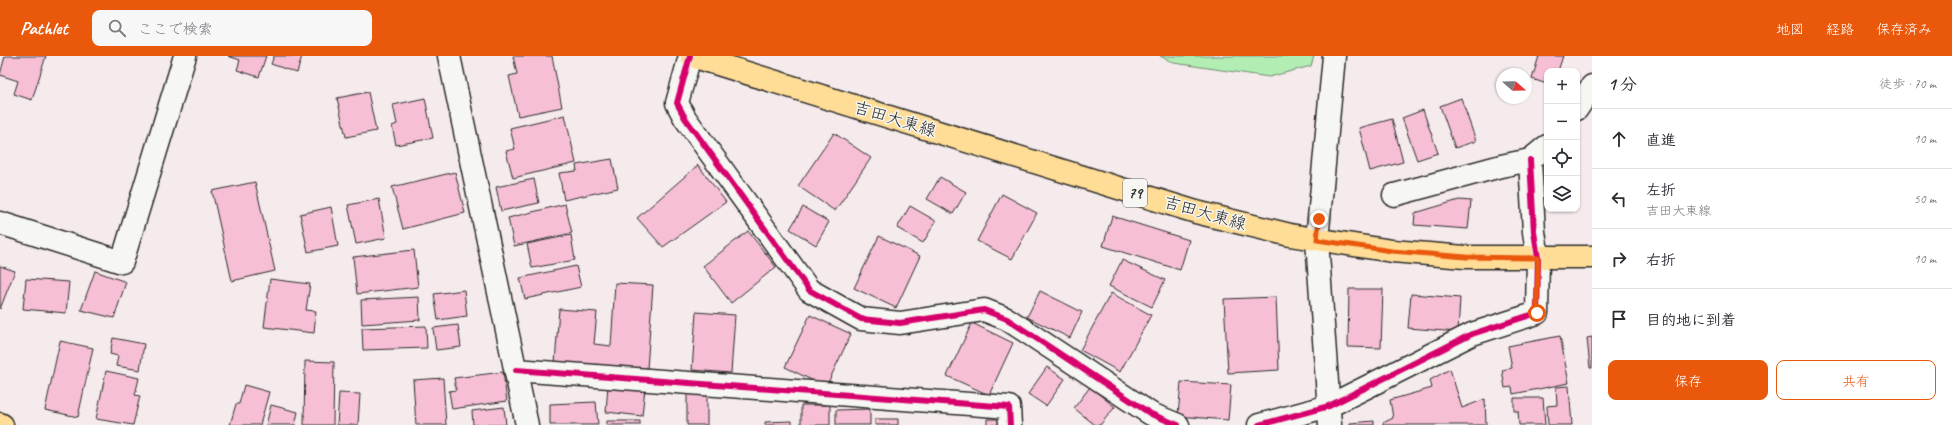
<!DOCTYPE html>
<html lang="ja">
<head>
<meta charset="utf-8">
<style>
	body { margin:0; font-family:Caveat,"Klee One",sans-serif; background:#f7f7f7; color:#2b2b33 }
	.controls { position:absolute; right:12px; top:12px; display:grid; overflow:hidden; border-radius:8px; box-shadow:0 1px 3px #0004 }
	.controls button { width:36px; height:36px; display:grid; place-items:center; padding:0; border:0; border-bottom:1px solid #e1e1e2; background:#fff; color:#2b2b33; font:20px sans-serif }
	.compass { position:absolute; left:1496px; top:12px; width:36px; height:36px; border-radius:50%; background:#fff; box-shadow:0 1px 3px #0004; rotate:110deg }
	.stop { position:absolute; width:12px; height:12px; margin:-9px; border:3px solid #ea580c; border-radius:50%; background:#fff }
	.stop.end { background:#ea580c; border-color:#fff; box-shadow:0 1px 4px #0008 }
	.list { margin:0; padding:0; list-style:none }
	h2 { display:flex; justify-content:space-between; align-items:center; height:52px; margin:0; padding:0 16px; font-size:17px }
	h2 small { font-size:13px; font-weight:400; color:#7c7c81 }
	.list li { display:grid; grid-template-columns:26px 1fr auto; gap:12px; align-items:center; box-sizing:border-box; height:60px; padding:0 16px; border-top:1px solid #e1e1e2 }
	.list b { display:block; font-size:15px; white-space:nowrap }
	.list p { margin:0; font-size:13px; white-space:nowrap; color:#7c7c81 }
	.list em { font-size:13px; font-style:normal; color:#7c7c81 }
	.actions { display:flex; gap:8px; padding:12px 16px }
	.actions a { flex:1; padding:9px 0; border:1px solid #ea580c; border-radius:8px; text-align:center; font-size:14px; color:#ea580c }
	.actions .main { background:#ea580c; color:#fff }
	.icon { flex:none; width:22px; height:22px; fill:none; stroke:currentColor; stroke-width:2; stroke-linecap:round; stroke-linejoin:round }
	.map { position:relative; flex:none; width:1592px; height:369px; overflow:hidden }
	header { display:flex; align-items:center; gap:24px; box-sizing:border-box; height:56px; padding:0 20px; background:#ea580c; color:#fff }
	header strong { font-size:19px }
	nav { display:flex; gap:22px; margin-inline-start:auto; font-size:14px }
	.search { width:280px; height:36px; background:#f7f7f7; display:flex; align-items:center; gap:10px; box-sizing:border-box; padding:0 14px; border-radius:8px; color:#7c7c81; font-size:15px }
	main { display:flex }
	aside { flex:1; background:#fff }
	.map>svg:first-child { display:block }
	.green { fill:#b2eeb4; stroke:#6e8c70 }
	.building { fill:#f6bfd6; stroke:#2b2b2b }
	.lines { fill:none; stroke-linecap:round; stroke-linejoin:round }
	.street-casing { stroke:#2b2b2b; stroke-width:25 }
	.primary-casing { stroke:#2b2b2b; stroke-width:25 }
	.street { stroke:#f6f6f2; stroke-width:22 }
	.primary { stroke:#ffdd96; stroke-width:22 }
	.cycleway-casing { stroke:#f6f6f2; stroke-width:8 }
	.cycleway { stroke:#d6006c; stroke-width:6 }
	.route { stroke:#ea580c; stroke-width:5 }
	.labels { text-anchor:middle; dominant-baseline:central; stroke-width:3; stroke-linejoin:round; paint-order:stroke }
	.shield { fill:#f6f6f2; stroke:#686867; stroke-width:1 }
	.shield-label { font-size:16px; font-weight:bold; fill:#2b2b2b }
	.street-label { font-size:17px; fill:#2b2b2b; stroke:#f6f6f2 }
</style>
</head>
<body>
<header>
<strong>Pathlet</strong>
<div class="search"><svg class="icon" aria-label="search" viewBox="0 0 24 24"><circle cx="10" cy="10" r="6"/><path d="M15 15l6 6"/></svg>ここで検索</div>
<nav><a>地図</a><a>経路</a><a>保存済み</a></nav>
</header>
<main>
<div class="map">
<svg width="1592" height="369" viewBox="0 0 1592 369">
	<rect width="100%" height="100%" fill="#f6ebec"/>
	<filter id="ink" filterUnits="userSpaceOnUse"><feTurbulence type="fractalNoise" baseFrequency=".025" numOctaves="2"/><feDisplacementMap in="SourceGraphic" scale="8" xChannelSelector="R" yChannelSelector="G"/><feConvolveMatrix kernelMatrix="1 2 1 2 8 2 1 2 1" color-interpolation-filters="sRGB"/></filter>
	<g filter="url(#ink)">
		<path class="green" d="M1160,0H1314L1311,10L1269,21L1174,7Z"/>
		<path class="building" d="M5,0H46L32,44L14,38L18,25L0,19Z
			M228,0H266L259,21L237,14L240,4Z
			M274,0H302L297,17L271,8Z
			M513,0H552L562,51L518,60L509,20L517,18Z
			M1539,0H1563L1558,15H1547V28L1532,23Z
			M368,36L376,75L346,81L337,42Z
			M425,42L433,82L396,89L392,70L397,68L393,49Z
			M1461,42L1476,85L1455,92L1440,50Z
			M1423,54L1438,97L1417,104L1402,62Z
			M565,59L576,107L513,122L506,95L515,93L510,72Z
			M1392,63L1403,106L1370,115L1359,72Z
			M834,77L871,102L835,155L798,130Z
			M612,103L618,132L564,144L559,117L577,115L576,109Z
			M698,109L726,146L663,191L637,162Z
			M455,116L465,157L403,173L392,131Z
			M940,121L966,136L953,158L927,143Z
			M534,123L539,147L501,155L496,131Z
			M255,126L275,215L232,225L212,135Z
			M1002,138L1037,157L1012,203L977,185Z
			M379,143L386,182L356,188L348,149Z
			M1459,144L1471,145L1468,173L1414,169L1415,157Z
			M565,148L572,177L514,190L508,162Z
			M910,150L936,165L923,187L897,172Z
			M331,151L338,190L308,196L300,158Z
			M803,151L829,166L816,189L790,173Z
			M1112,160L1189,184L1180,214L1103,190Z
			M748,175L776,211L731,247L703,210Z
			M571,179L575,204L532,212L527,188Z
			M879,180L920,200L896,252L854,232Z
			M414,194L418,231L357,238L353,201Z
			M1122,204L1165,224L1152,251L1109,230Z
			M0,210L15,215L0,253Z
			M576,210L581,231L525,243L520,222Z
			M95,215L126,226L114,262L81,254Z
			M26,223L69,226L66,257L23,253Z
			M270,223L310,228L306,254L316,255L314,277L264,271Z
			M615,227L653,229L647,313L555,307L559,253L597,256L594,288L611,290Z
			M1349,233H1383L1381,292L1348,291Z
			M464,234L467,260L438,264L434,238Z
			M1040,235L1082,256L1070,282L1027,261Z
			M1111,237L1151,259L1120,316L1080,294Z
			M1411,238L1460,242L1458,276L1408,272Z
			M419,241L420,264L362,268L361,244Z
			M1276,241L1279,314L1228,317L1224,243Z
			M696,256L735,259L731,317L692,314Z
			M810,259L851,278L826,331L785,311Z
			M972,267L1013,287L989,339L947,320Z
			M458,269L461,291L436,294L433,272Z
			M426,270L427,292L363,294L362,272Z
			M1560,280L1569,327L1513,338L1512,331L1505,332L1502,314L1512,312L1508,290Z
			M1592,281V312H1590L1587,282Z
			M113,282L144,288L140,314L116,310L118,300L110,298Z
			M60,285L93,292L78,361L45,354Z
			M305,305L334,306L333,369H304Z
			M1047,311L1065,323L1046,350L1028,338Z
			M1450,313L1462,352L1485,343L1486,369H1383V367L1393,362L1390,344L1432,332L1430,324Z
			M106,315L139,322L135,339L140,340L133,369L96,363Z
			M503,316L507,345L452,353L449,335L456,334L454,322Z
			M443,322L446,369H416L413,324Z
			M1181,326L1231,329L1228,364L1178,360Z
			M244,329L269,336L260,369H230L236,348H239Z
			M608,329L645,332L642,360L606,356Z
			M1569,330L1572,369H1548L1547,350L1557,349L1556,331Z
			M1090,331L1115,351L1100,369H1095L1074,352Z
			M339,337L360,338L358,369H337Z
			M707,337V369H687V338Z
			M1514,342H1543L1545,369H1519L1518,355H1514Z
			M596,346L598,369H550V348Z
			M271,349L298,356L295,369H266Z
			M801,349H830V369H801Z
			M504,351L506,369H473L472,355Z
			M870,353V369H836V354Z
			M875,363H898V369H875Z
			M987,363H1000V369H987Z
			M607,365H640V369H607Z
			M792,365V369H765V366Z
			M1374,365V369H1350V367Z"/>
		<g class="lines">
			<defs>
				<path id="street" d="M449,0L527,369
					M690,0L677,47L685,62L809,234L861,263L900,267L984,254L1007,263L1151,358L1178,369
					M1577,53L1592,30
					M1394,139L1501,110L1530,104L1547,90
					M0,167L122,206L185,0
					M516,314L1009,351L1010,369
					M1259,369L1329,350L1472,278L1537,257L1538,202L1534,176L1530,104
					M1330,369L1317,184L1334,0"/>
				<path id="primary" d="M692,0L1196,156L1290,179L1392,195L1465,201H1592
					M0,368L2,369"/>
			</defs>
			<use href="#street" class="street-casing"/>
			<use href="#primary" class="primary-casing"/>
			<use href="#street" class="street"/>
			<use href="#primary" class="primary"/>
			<defs>
				<path id="cycleway" d="M690,0L677,47L685,62L809,234L861,263L900,267L984,254L1007,263L1151,358L1178,369
					M516,314L1009,351L1010,369
					M1259,369L1329,350L1472,278L1537,257L1538,202L1534,176L1530,104"/>
			</defs>
			<use href="#cycleway" class="cycleway-casing"/>
			<use href="#cycleway" class="cycleway"/>
		</g>
	</g>
	<g class="lines" filter="url(#ink)">
		<path class="route" d="M1319,163L1317,184L1392,195L1466,201L1538,202L1537,257"/>
	</g>
	<g class="labels">
		<rect class="shield" x="1123" y="123" width="24" height="28" rx="3"/>
		<g class="shield-label">
			<text x="1135" y="137">79</text>
		</g>
		<g class="street-label">
			<text transform="translate(895 63) rotate(17)">吉田大東線</text>
			<text transform="translate(1205 157) rotate(16)">吉田大東線</text>
		</g>
	</g>
</svg>
<div class="controls">
<button>+</button>
<button>−</button>
<button><svg class="icon" aria-label="locate" viewBox="0 0 24 24"><circle cx="12" cy="12" r="6"/><path d="M12 2v4M12 18v4M2 12h4M18 12h4"/></svg></button>
<button><svg class="icon" aria-label="layers" viewBox="0 0 24 24"><path d="M12 4l9 5-9 5-9-5zM3 14l9 5 9-5"/></svg></button>
</div>
<svg class="compass" viewBox="-18 -18 36 36"><path d="M0-13l5 13h-10z" fill="#e53935"/><path d="M0 13l5-13h-10z" fill="#7c7c81"/></svg>
<div class="stop" style="left:1537px;top:257px"></div>
<div class="stop end" style="left:1319px;top:163px"></div>
</div>
<aside>
<h2>1 分<small>徒歩 · 70 m</small></h2>
<ul class="list">
<li><svg class="icon" aria-label="ahead" viewBox="0 0 24 24"><path d="M12 20V5M6 11l6-6 6 6"/></svg><div><b>直進</b></div><em>10 m</em></li>
<li><svg class="icon" aria-label="left" viewBox="0 0 24 24"><path d="M17 20v-9H6M10 6l-5 5 5 5"/></svg><div><b>左折</b><p>吉田大東線</p></div><em>50 m</em></li>
<li><svg class="icon" aria-label="right" viewBox="0 0 24 24"><path d="M7 20v-9h11M14 6l5 5-5 5"/></svg><div><b>右折</b></div><em>10 m</em></li>
<li><svg class="icon" aria-label="arrive" viewBox="0 0 24 24"><path d="M6 21V4h12l-3 4 3 4H6"/></svg><div><b>目的地に到着</b></div></li>
</ul>
<div class="actions"><a class="main">保存</a><a>共有</a></div>
</aside>
</main>
</body>
</html>
